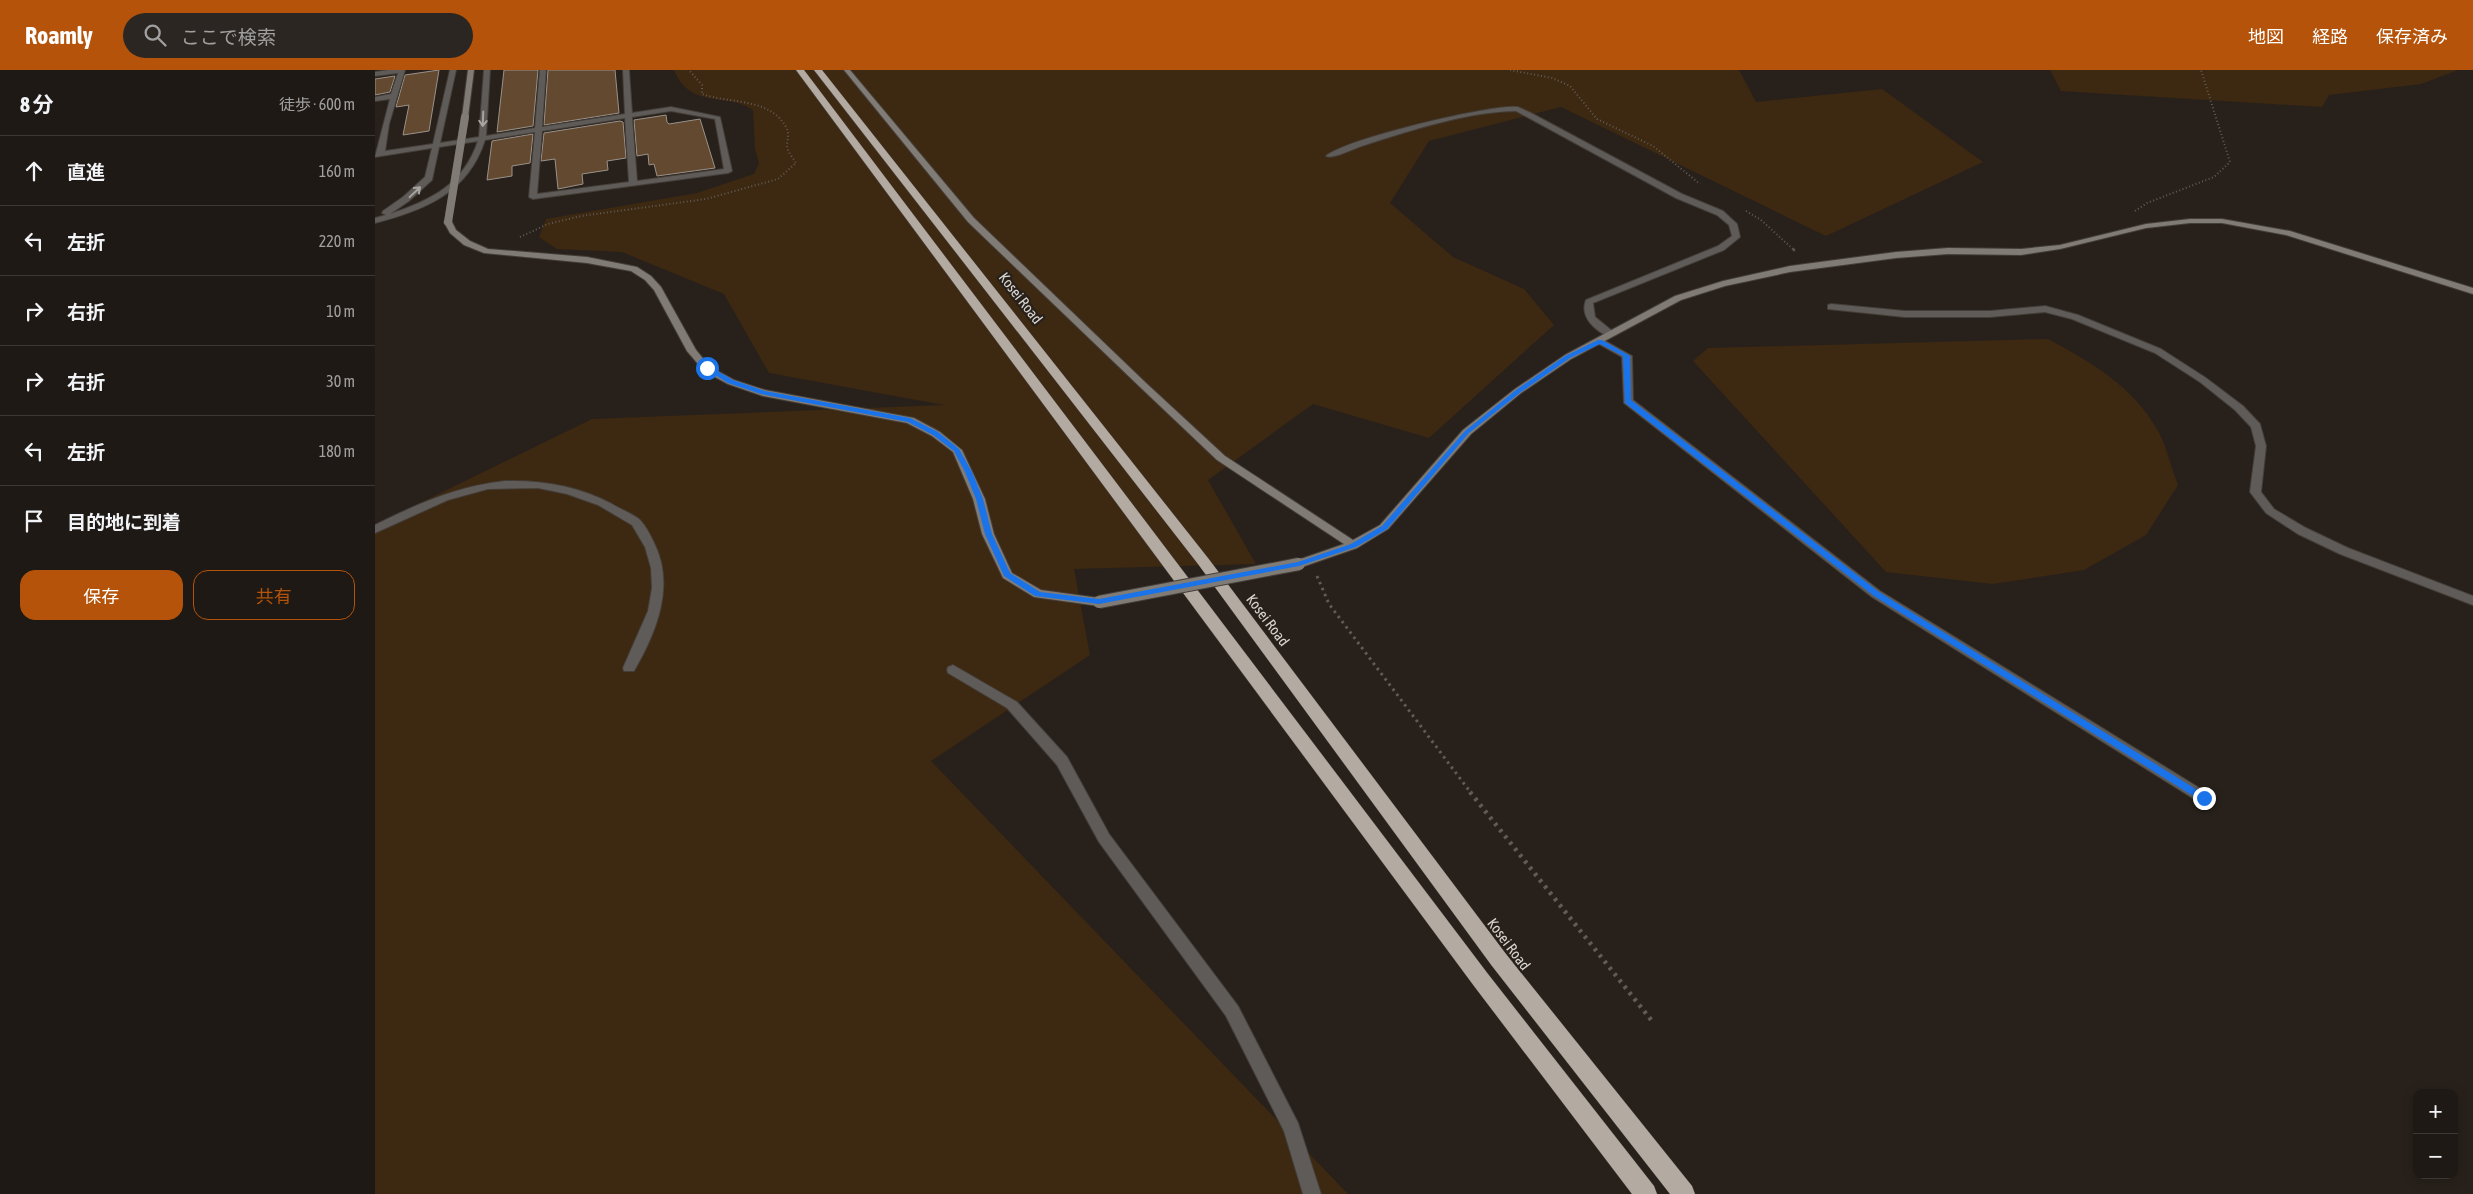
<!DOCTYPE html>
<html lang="ja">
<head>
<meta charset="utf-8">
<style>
	body { margin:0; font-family:"Asap Condensed","Noto Sans JP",sans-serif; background:#2b2622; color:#f1f3f6 }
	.controls { position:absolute; right:15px; bottom:15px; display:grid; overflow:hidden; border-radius:10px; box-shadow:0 2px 12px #0003 }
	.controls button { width:45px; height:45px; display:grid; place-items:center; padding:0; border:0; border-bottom:1px solid #3c3834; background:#1e1914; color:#f1f3f6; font:25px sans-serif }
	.stop { position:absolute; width:15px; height:15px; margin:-11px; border:4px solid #1a73e8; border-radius:50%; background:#fff }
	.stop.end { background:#1a73e8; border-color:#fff; box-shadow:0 1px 5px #0008 }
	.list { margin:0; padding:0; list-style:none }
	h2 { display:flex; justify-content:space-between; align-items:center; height:65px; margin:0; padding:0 20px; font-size:21px }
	h2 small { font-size:16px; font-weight:400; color:#a1a0a0 }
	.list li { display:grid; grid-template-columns:32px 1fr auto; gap:15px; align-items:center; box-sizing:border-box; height:70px; padding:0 20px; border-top:1px solid #3c3834 }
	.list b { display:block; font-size:19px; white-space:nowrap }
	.list em { font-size:16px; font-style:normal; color:#a1a0a0 }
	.actions { display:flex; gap:10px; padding:15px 20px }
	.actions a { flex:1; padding:11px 0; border:1px solid #b45309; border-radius:15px; text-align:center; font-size:18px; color:#b45309 }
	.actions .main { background:#b45309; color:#fff }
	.icon { flex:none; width:28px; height:28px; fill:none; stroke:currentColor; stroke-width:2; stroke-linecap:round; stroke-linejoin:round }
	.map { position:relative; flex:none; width:2098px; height:1124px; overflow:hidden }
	header { display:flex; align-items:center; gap:30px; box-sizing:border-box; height:70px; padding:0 25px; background:#b45309; color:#fff }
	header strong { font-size:24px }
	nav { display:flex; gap:28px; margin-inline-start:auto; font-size:18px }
	.search { width:350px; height:45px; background:#2b2622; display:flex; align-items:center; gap:12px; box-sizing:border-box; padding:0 18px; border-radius:28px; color:#a1a0a0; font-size:19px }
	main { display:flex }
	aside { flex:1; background:#1e1914 }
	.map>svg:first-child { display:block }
	.green { fill:#3d2811 }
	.building { fill:#62492f; stroke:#9a928a }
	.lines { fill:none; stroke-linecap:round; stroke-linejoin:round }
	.lane-casing { stroke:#443e38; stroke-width:2 }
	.street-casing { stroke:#443e38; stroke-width:2 }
	.secondary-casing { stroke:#443e38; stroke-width:2 }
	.highway-casing { stroke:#443e38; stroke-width:1 }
	.path-far3 { stroke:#615b55; stroke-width:2; stroke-dasharray:1 2.5; stroke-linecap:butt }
	.path-far2 { stroke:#615b55; stroke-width:2.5; stroke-dasharray:2 3; stroke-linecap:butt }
	.path-far1 { stroke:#615b55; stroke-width:3; stroke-dasharray:2.5 4; stroke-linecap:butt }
	.path { stroke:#615b55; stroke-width:4.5; stroke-dasharray:3 5; stroke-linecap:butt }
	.lane { fill:#5f5b58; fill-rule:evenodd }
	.street { fill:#5f5b58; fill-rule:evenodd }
	.secondary { fill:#817b76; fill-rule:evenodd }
	.highway { fill:#b3aaa2; fill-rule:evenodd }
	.secondary-bridge-far1-casing { stroke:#443e38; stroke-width:8; stroke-linecap:butt }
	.secondary-bridge-casing { stroke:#443e38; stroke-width:14; stroke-linecap:butt }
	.secondary-bridge-far1 { stroke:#817b76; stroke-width:8 }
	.secondary-bridge { stroke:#817b76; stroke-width:12 }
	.oneway { stroke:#a8a4a0 }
	.route { fill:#1a73e8 }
	.labels { text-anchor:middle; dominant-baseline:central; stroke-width:4.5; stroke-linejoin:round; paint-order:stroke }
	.street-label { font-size:15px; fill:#d9d5d0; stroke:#28211b }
</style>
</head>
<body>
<header>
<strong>Roamly</strong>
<div class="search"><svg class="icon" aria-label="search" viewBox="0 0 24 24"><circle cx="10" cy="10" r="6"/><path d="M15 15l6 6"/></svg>ここで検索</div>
<nav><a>地図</a><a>経路</a><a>保存済み</a></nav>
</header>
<main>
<aside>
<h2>8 分<small>徒歩 · 600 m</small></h2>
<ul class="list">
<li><svg class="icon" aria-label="ahead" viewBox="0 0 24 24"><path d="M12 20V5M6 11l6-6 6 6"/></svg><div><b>直進</b></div><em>160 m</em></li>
<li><svg class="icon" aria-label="left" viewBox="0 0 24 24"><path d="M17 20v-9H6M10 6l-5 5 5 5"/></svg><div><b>左折</b></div><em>220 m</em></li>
<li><svg class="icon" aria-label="right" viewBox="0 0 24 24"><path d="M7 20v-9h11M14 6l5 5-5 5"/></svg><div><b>右折</b></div><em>10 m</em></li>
<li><svg class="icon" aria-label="right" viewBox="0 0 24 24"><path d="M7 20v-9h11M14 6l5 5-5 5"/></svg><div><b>右折</b></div><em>30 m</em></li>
<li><svg class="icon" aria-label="left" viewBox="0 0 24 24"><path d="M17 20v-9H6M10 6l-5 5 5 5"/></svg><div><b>左折</b></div><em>180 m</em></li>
<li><svg class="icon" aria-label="arrive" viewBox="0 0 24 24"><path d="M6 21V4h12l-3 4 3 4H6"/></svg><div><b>目的地に到着</b></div></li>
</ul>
<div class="actions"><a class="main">保存</a><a>共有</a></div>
</aside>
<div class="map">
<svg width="2098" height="1124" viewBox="0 0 2098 1124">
	<rect width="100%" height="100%" fill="#28211b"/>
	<path class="green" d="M299,0H1364L1381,32L1507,19L1608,92L1451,166L1186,37L1054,71L1015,133L1078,187L1149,219L1179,255L1054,368L938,334L833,410L881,494L699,499L715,585L556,691L973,1124H0V455L217,349L569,335L394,303L349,224L247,182L182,179L164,167L171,149L322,123L379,104L384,93L380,79L378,40C353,22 315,40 299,0Z
		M1675,0H2083L2046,14L1954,25L1947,37L1686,21Z
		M1673,269C1716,292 1759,317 1783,361C1792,377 1796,398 1803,415L1771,465L1709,500L1618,514L1511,502L1318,291L1333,278Z"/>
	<path class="building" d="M64,0L54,61L28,65L34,35L21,37L30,5Z
		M129,0H163L158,56L122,62Z
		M173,0H240L244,43L169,55Z
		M20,6L15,22L0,25V9Z
		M291,45L292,52L294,54L325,49L340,98L282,106L279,94L274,95L273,84L262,86L259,50Z
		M245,51L248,52L251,88L232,91L233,100L207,104L208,114L183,119L180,89L166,91L169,63Z
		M158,64L155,93L137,96V106L112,110L117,71Z"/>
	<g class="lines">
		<defs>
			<path id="lane" d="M1143,37L1156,43L1307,124L1348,141L1362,154L1365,167L1349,180L1218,233L1220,247L1241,264L1236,267C1221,262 1204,247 1211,230L1343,176L1357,166L1354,155L1342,145L1301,128L1141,41C1096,41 1033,61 990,75C982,77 957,90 951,86C971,69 1116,34 1143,37Z
				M1456,234L1530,241H1615L1670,236L1703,245L1786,279L1831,308L1868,336L1885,354L1891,376L1886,422L1899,439L1931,458L1973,478L2098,526V535L1965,484L1923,464L1891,443L1875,422L1881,376L1876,357L1860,340L1825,312L1780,283L1697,249L1670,242L1615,247H1530L1453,239V235Z
				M1225,268L1257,286L1258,330L1505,521L1834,724L1836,728L1834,732L1829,734L1824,732L1497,527L1249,333L1247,287L1222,273V269Z
				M130,411C167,410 204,416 237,434C245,439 256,443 264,449C271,456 276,466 280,475C300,517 281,563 259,601H249L248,598L273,541L277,518L276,498L270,477L257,455L223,435L192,424L163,418L113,419L73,430L0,463V455C42,434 83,416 130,411Z
				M578,595L642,632L692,687L734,764L863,936L923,1053L946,1124H928L909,1061L851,946L724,772L682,695L632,638L573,603L572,600L573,597Z"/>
			<path id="street" d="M14,0H30L14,54L10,81L58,74L75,0H81L65,73L104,67L109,0H115L111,66L160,58L165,0H171L167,57L250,44L248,0H254L257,43L296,37L345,47L357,101L353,103L158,129L154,127L160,62L110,70C93,123 50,140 0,153V148L11,145L7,143L8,141L28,127L50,107L57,78L0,87L15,29L0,31V27L16,24L23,3L0,6V2ZM296,41L340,49L349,99L262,111L257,47ZM250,48L254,112L162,124L167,61ZM103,71C88,115 56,130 15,144L34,131L57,110L64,77Z"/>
			<path id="secondary" d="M93,0H99L93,47L90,49L87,47Z
				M469,0H475L599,148L771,313L850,386L978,470L1005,455L1088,360L1140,319L1190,285L1300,226L1348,211L1415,196L1521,182L1573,178L1646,179L1685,175L1771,154L1815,149H1847L1915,161L2098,218V224L1911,165L1847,153H1815L1771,158L1685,179L1646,185L1573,184L1521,188L1415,202L1350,216L1306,230L1196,289L1146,323L1096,364L1013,459L982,478L924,498L920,497L918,494L920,491L969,474L842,390L765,317L593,152Z
				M70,150H76L81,160L95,171L113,179L212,187L262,197L276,206L286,217L321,280L335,297L359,310L390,320L539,348L565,362L587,380L610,429L619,464L637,503L666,520L724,528L730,532L724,536L659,527L628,508L607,464L598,429L578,382L557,366L532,353L388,326L353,314L329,301L312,281L279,220L270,210L256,201L212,193L109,183L89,175L75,163L69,152Z"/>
			<path id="highway" d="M421,0H429L1113,904L1279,1116L1282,1124H1257L1099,916Z
				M439,0H447L833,488L1131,884L1317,1116L1320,1124H1295L1117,896L823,494Z"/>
		</defs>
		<use href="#lane" class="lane-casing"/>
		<use href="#street" class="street-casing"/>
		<use href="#secondary" class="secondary-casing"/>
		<use href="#highway" class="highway-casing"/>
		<path class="path-far3" d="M1135,0L1177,8L1195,16L1222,49L1278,76L1325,114
			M1371,141L1386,150L1420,181
			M1760,141L1772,133L1839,107L1855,92L1826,0
			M145,167L173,154L206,146L331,129L403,109L421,93C418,88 412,81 412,76C412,69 415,64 411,57C394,27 354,34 327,24V15L314,0"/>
		<path class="path-far2" d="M1418,179L1420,181"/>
		<path class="path-far1" d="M942,506L954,534L1096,723"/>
		<path class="path" d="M1095,722L1277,951"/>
		<use href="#lane" class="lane"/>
		<use href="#street" class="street"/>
		<use href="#secondary" class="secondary"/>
		<use href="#highway" class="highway"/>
		<defs>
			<path id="secondary-bridge-far1" d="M73,152L90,47"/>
			<path id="secondary-bridge" d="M724,532L924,494"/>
		</defs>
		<use href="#secondary-bridge-far1" class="secondary-bridge-far1-casing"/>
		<use href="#secondary-bridge" class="secondary-bridge-casing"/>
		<use href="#secondary-bridge-far1" class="secondary-bridge-far1"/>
		<use href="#secondary-bridge" class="secondary-bridge"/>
	</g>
	<defs><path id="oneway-shaft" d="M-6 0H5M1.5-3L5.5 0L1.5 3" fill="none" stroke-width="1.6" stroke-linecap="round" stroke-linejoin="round" transform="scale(1.25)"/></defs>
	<g class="oneway">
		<use href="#oneway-shaft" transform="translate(108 49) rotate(92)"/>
		<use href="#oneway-shaft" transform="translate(40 122) rotate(-43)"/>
	</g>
	<path class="route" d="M1223,270H1227L1255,286L1256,330L1504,522L1832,726V731H1826L1499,526L1250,333L1248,286L1225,274L1195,288L1146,322L1094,363L1012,459L981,477L924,496L724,534L660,526L629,506L610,464L601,429L590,402L579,381L558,365L533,352L386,324L353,313L329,298L335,297L358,310L390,321L535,348L563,362L584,379L597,402L608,429L617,464L635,503L665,522L724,529L923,492L976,474L1007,456L1090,361L1141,320L1190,286Z"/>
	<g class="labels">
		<g class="street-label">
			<text transform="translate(646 228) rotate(52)">Kosei Road</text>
			<text transform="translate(893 550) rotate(53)">Kosei Road</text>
			<text transform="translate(1134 874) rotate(53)">Kosei Road</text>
		</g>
	</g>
</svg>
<div class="controls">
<button>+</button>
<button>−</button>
</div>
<div class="stop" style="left:332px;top:298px"></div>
<div class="stop end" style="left:1829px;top:728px"></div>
</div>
</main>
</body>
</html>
